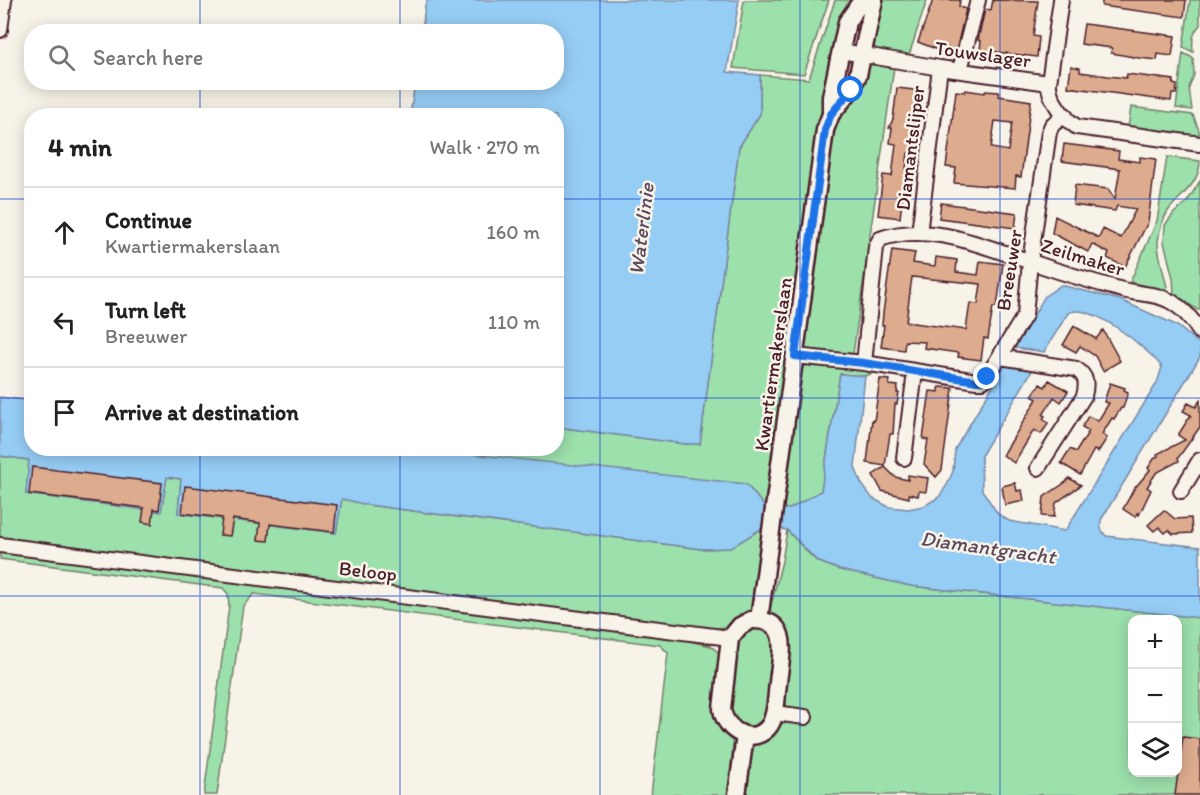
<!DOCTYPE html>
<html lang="en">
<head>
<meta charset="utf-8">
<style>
	body { margin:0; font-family:Itim,sans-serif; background:#f2f2f2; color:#222 }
	.controls { position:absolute; right:18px; bottom:18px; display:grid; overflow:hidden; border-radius:12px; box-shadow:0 3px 15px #0003 }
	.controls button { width:54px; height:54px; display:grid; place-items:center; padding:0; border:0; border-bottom:2px solid #e0e0e0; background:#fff; color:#222; font:30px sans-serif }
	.stop { position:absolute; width:18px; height:18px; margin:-14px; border:4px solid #1a73e8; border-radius:50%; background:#fff }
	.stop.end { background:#1a73e8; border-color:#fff; box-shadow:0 2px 6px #0008 }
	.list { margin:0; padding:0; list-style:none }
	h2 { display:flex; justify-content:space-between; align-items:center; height:78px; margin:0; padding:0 24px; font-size:26px }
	h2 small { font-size:20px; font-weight:400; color:#767676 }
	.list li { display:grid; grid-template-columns:39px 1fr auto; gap:18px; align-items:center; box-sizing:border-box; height:90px; padding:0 24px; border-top:2px solid #e0e0e0 }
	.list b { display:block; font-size:22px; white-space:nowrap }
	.list p { margin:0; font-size:20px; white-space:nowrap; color:#767676 }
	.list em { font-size:20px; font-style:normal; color:#767676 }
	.icon { flex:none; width:33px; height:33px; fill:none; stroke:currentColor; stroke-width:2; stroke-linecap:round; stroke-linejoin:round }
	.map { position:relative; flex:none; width:1200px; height:795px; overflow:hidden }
	.search { position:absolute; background:#fff; box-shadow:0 3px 15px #0003; left:24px; top:24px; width:540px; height:66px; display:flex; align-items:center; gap:15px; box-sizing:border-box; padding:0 21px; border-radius:24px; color:#767676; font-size:22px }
	.panel { position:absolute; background:#fff; box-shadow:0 3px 15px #0003; left:24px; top:108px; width:540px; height:348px; border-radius:24px }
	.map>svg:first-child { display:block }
	.green { fill:#9ce0ab; stroke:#73806b; stroke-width:1.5; fill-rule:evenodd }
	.water { fill:#96cdf5; stroke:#7887a4; stroke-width:1.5 }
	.building { fill:#ddac8f; stroke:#4a1f2b; stroke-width:1.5; fill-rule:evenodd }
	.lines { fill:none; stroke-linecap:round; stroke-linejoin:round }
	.minor-casing { stroke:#4a1f2b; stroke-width:18 }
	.major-casing { stroke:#4a1f2b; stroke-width:21 }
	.minor { stroke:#f7f3e8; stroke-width:14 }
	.major { stroke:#f7f3e8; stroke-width:16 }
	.route { stroke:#1a73e8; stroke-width:8 }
	.grid { fill:none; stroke:#1d4ed8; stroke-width:1.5; stroke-opacity:0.55 }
	.labels { text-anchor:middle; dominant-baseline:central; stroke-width:5; stroke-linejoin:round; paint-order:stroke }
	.street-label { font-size:20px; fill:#4a1f2b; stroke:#f7f3e8 }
	.water-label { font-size:21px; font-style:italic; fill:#5d4a5e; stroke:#f7f3e8 }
</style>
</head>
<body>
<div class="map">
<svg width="1200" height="795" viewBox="0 0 1200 795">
	<rect width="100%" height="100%" fill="#f7f3e8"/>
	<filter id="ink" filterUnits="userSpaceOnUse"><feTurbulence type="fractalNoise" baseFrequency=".0167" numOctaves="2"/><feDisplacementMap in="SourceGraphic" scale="12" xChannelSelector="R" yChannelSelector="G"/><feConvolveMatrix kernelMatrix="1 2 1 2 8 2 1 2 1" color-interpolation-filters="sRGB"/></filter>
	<g filter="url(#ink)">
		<path class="green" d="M744,0H829L804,74L733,68Z
			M835,0H857L812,179L787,346L775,453L765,507L746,484L701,481L421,449L556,448L557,427L686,444H700L739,147L760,114V75L809,79Z
			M878,0H927L908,58L877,51L870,38Z
			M1190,0H1200V25C1192,34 1192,41 1193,52L1183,47Z
			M1183,53L1193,58L1194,75L1189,88L1192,110L1176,108Z
			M873,63L894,67L853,354L803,351L832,131C840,107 852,77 873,63Z
			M1131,107L1193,115L1200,133L1193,137L1128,128Z
			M1167,157L1200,161C1200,184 1180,195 1168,211C1163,219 1159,232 1158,242C1157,252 1166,280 1168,292L1130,282L1157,221Z
			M1200,181V308L1198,310L1174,294L1173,278L1164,242L1165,225L1174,213L1187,202Z
			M817,363L860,368L874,373L865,376L840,374L821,491L790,509L781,508L799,371L808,364Z
			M0,456L29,460L26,494L161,511L167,477L181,479L178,513L336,533L342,498L368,505L702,549L730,548L764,527L753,606C740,637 700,627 674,625L0,540Z
			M787,530L810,555L817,561L840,570L911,586L1200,618V795H744L751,747L754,742L783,723L786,703L784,698L774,620L770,609L782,561ZM1132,620H1178V772H1132Z
			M0,549L663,635L711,646L719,653L721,658V727L731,738L733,744L729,795H651L668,653L660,645L254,594L243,606L217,795H204L229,606L228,594L223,588L0,559Z
			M758,628L770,634L774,643C773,662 775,685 770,704C766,725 738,740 730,711C728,701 735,658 737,645C740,634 747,629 758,628Z"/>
		<path class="water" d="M428,0H739L727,72L760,75V114L739,147L700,444H686L557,427L556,116L410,115L415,83L556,82V32L422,31L425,5Z
			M1061,285L1120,300L1176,325L1200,344V357L1101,520C1100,527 1101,531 1106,536L1200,547V618L911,586L840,570L817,561L787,530L764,527L730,548L702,549L368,505L342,499L336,533L178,513L181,479L167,477L161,512L26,494L29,460L0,456V397L31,401L32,448L424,449L746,484L765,507L790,509L821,491L840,374L865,376L855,467L861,483L872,498L889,507L908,509L924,506L939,497L947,485L953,471L955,449L1005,365L1033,369L981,456L982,490L998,514L1009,521L1065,531L1157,383L1162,367C1148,349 1091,301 1068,313L1044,352L1015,348L1045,296Z"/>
		<path class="building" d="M933,0H960L959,7L966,9L956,51L943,46L941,51L918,42Z
			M993,0L1038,1L1033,36L1039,37L1037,57L980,50L981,41L978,40L985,9L991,10Z
			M1102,0H1186L1184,17L1102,6Z
			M1084,24L1175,36L1172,56L1158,54L1157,60L1139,58L1111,53L1112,48L1081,44Z
			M1071,66L1080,68V72L1108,76L1126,78L1127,74L1174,80L1173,84L1177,85L1176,94H1172L1171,101L1068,87Z
			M897,88L922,91L914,154L908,153L900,218L878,215L883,175L892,176L896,144L890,143L892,128H889L893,119Z
			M965,90L985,93V91L999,92V96L1031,101L1021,177L1016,176L1015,188L954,183L956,168L946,167L956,91L965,92ZM995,121L1012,123L1008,151L991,148Z
			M1064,144L1119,151L1118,159L1140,162V157L1156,159L1148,222L1125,267L1107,258L1109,253L1092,244L1088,252L1052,233L1055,216L1099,238L1103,229L1121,238L1136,209L1117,206L1115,211L1073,205L1075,185L1108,189L1115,199L1120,169L1062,161Z
			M941,203L1017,213L1015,228L939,218Z
			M892,250L915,253L913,263L935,266L936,257L957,260L956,272L978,275L980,261L1003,264L997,307H993L988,339L984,338L981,360L958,357L959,353L924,348L925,342L905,341L904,350L881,347L884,325H882L883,313ZM912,277L981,284L978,304L970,303L966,330L906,322Z
			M1074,326L1096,339L1103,330L1120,361L1103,371L1095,356L1080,346L1076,352L1063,345Z
			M880,379L890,380L889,385L898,386L897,393H899L897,404H895L893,434H890L885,466L867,463L872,420L874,421Z
			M1049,380L1068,391L1061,402L1054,397L1043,415L1045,416L1043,419L1048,423L1046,427L1041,434L1034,430L1014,463L1003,455L1037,399L1032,396L1040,384L1045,387Z
			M1110,383L1125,388L1124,390L1128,392L1123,408H1121L1114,419L1112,418L1102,434L1107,438L1098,452L1094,450L1080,475L1061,463L1070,449L1076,452L1089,431L1082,427L1088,416L1098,421L1109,403L1104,402Z
			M939,387L953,388L942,470L936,477L924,464L928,440L923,439L930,391L939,392Z
			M1200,400V427L1178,458L1179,461L1156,473L1147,487L1151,490L1139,515L1137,513L1135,517L1123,509L1134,489L1150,470L1148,468L1154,459L1158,456L1157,454L1185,440L1178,435L1191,415L1183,411L1188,403L1196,407Z
			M32,467L162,483L159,510L154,509L152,524L142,522L144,508L29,494Z
			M885,467L895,477L908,480V475L928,478L926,492L919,491L918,496L909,494V498L882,491L873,475Z
			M1069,478L1081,485L1056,503L1054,517L1042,516L1044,497L1066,482Z
			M1015,483L1017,491L1022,490L1024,501L1005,505L1002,486Z
			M185,486L337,505L334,532L270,524L268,541L258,540L260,523L233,519L230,536L220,535L222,518L182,513Z
			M1164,510L1175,519L1191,518L1192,533L1173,534L1169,530L1165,533L1159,527L1154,531L1148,525Z
			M1183,737L1200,739V795H1175Z"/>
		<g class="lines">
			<defs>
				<path id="minor" d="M0,30L4,0
					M841,51L940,68L1049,83C1048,98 1064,119 1077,127L1200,144
					M960,70L978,0
					M1049,83L1061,0
					M919,233L940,68
					M795,356L864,363L977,381H983L987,377L1025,315L1030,262L1049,132L1052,125L1065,115
					M1000,357L1076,369C1087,376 1087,384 1084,396L1038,468
					M864,363L876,247L880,239C929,221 985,247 1031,262C1060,272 1090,281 1119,289C1137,295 1155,292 1172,302C1185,310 1193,320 1200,332
					M904,458L915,372
					M1181,491L1200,460
					M0,545L730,638
					M775,713L805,717"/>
				<path id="major" d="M831,114L851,90L858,75L874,0
					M751,620C794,618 780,657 778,683C776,697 777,713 770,725C755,747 725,732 722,709L730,638L740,626Z
					M759,620L825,130L831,114V97L847,22L862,0
					M737,795L745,735"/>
			</defs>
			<use href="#minor" class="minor-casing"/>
			<use href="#major" class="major-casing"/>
			<use href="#minor" class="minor"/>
			<use href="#major" class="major"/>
		</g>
	</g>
	<g class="lines" filter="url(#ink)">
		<path class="route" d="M851,90L831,114L825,130L795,356L864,363L977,381H983L987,377"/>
	</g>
	<path class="grid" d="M200,0V32M400,0V32M600,0V795M800,0V795M1000,0V795M200,82V116M400,82V116M0,199H32M556,199H1200M0,398H32M556,398H1200M200,448V795M400,448V795M0,596H1200"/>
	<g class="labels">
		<g class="street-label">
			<text transform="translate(983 54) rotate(8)">Touwslager</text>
			<text transform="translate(910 148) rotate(-83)">Diamantslijper</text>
			<text transform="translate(1083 257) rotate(17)">Zeilmaker</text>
			<text transform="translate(1009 270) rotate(-81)">Breeuwer</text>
			<text transform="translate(773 364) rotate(-82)">Kwartiermakerslaan</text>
			<text transform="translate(368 571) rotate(7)">Beloop</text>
		</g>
		<g class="water-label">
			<text transform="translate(641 229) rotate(-83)">Waterlinie</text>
			<text transform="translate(988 547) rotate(8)">Diamantgracht</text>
		</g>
	</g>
</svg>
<div class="controls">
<button>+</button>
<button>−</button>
<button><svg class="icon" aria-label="layers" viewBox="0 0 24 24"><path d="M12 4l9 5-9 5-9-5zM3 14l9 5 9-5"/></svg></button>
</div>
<div class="stop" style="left:851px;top:90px"></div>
<div class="stop end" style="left:987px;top:377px"></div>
<div class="search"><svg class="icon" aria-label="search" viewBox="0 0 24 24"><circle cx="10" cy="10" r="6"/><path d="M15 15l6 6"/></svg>Search here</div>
<section class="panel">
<h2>4 min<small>Walk · 270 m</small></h2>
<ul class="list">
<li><svg class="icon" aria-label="ahead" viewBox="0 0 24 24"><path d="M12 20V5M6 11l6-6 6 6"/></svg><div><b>Continue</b><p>Kwartiermakerslaan</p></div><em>160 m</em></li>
<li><svg class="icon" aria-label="left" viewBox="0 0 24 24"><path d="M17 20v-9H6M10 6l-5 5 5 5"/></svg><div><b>Turn left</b><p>Breeuwer</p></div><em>110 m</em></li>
<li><svg class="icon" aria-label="arrive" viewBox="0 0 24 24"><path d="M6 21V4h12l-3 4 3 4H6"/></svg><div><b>Arrive at destination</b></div></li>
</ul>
</section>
</div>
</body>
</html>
